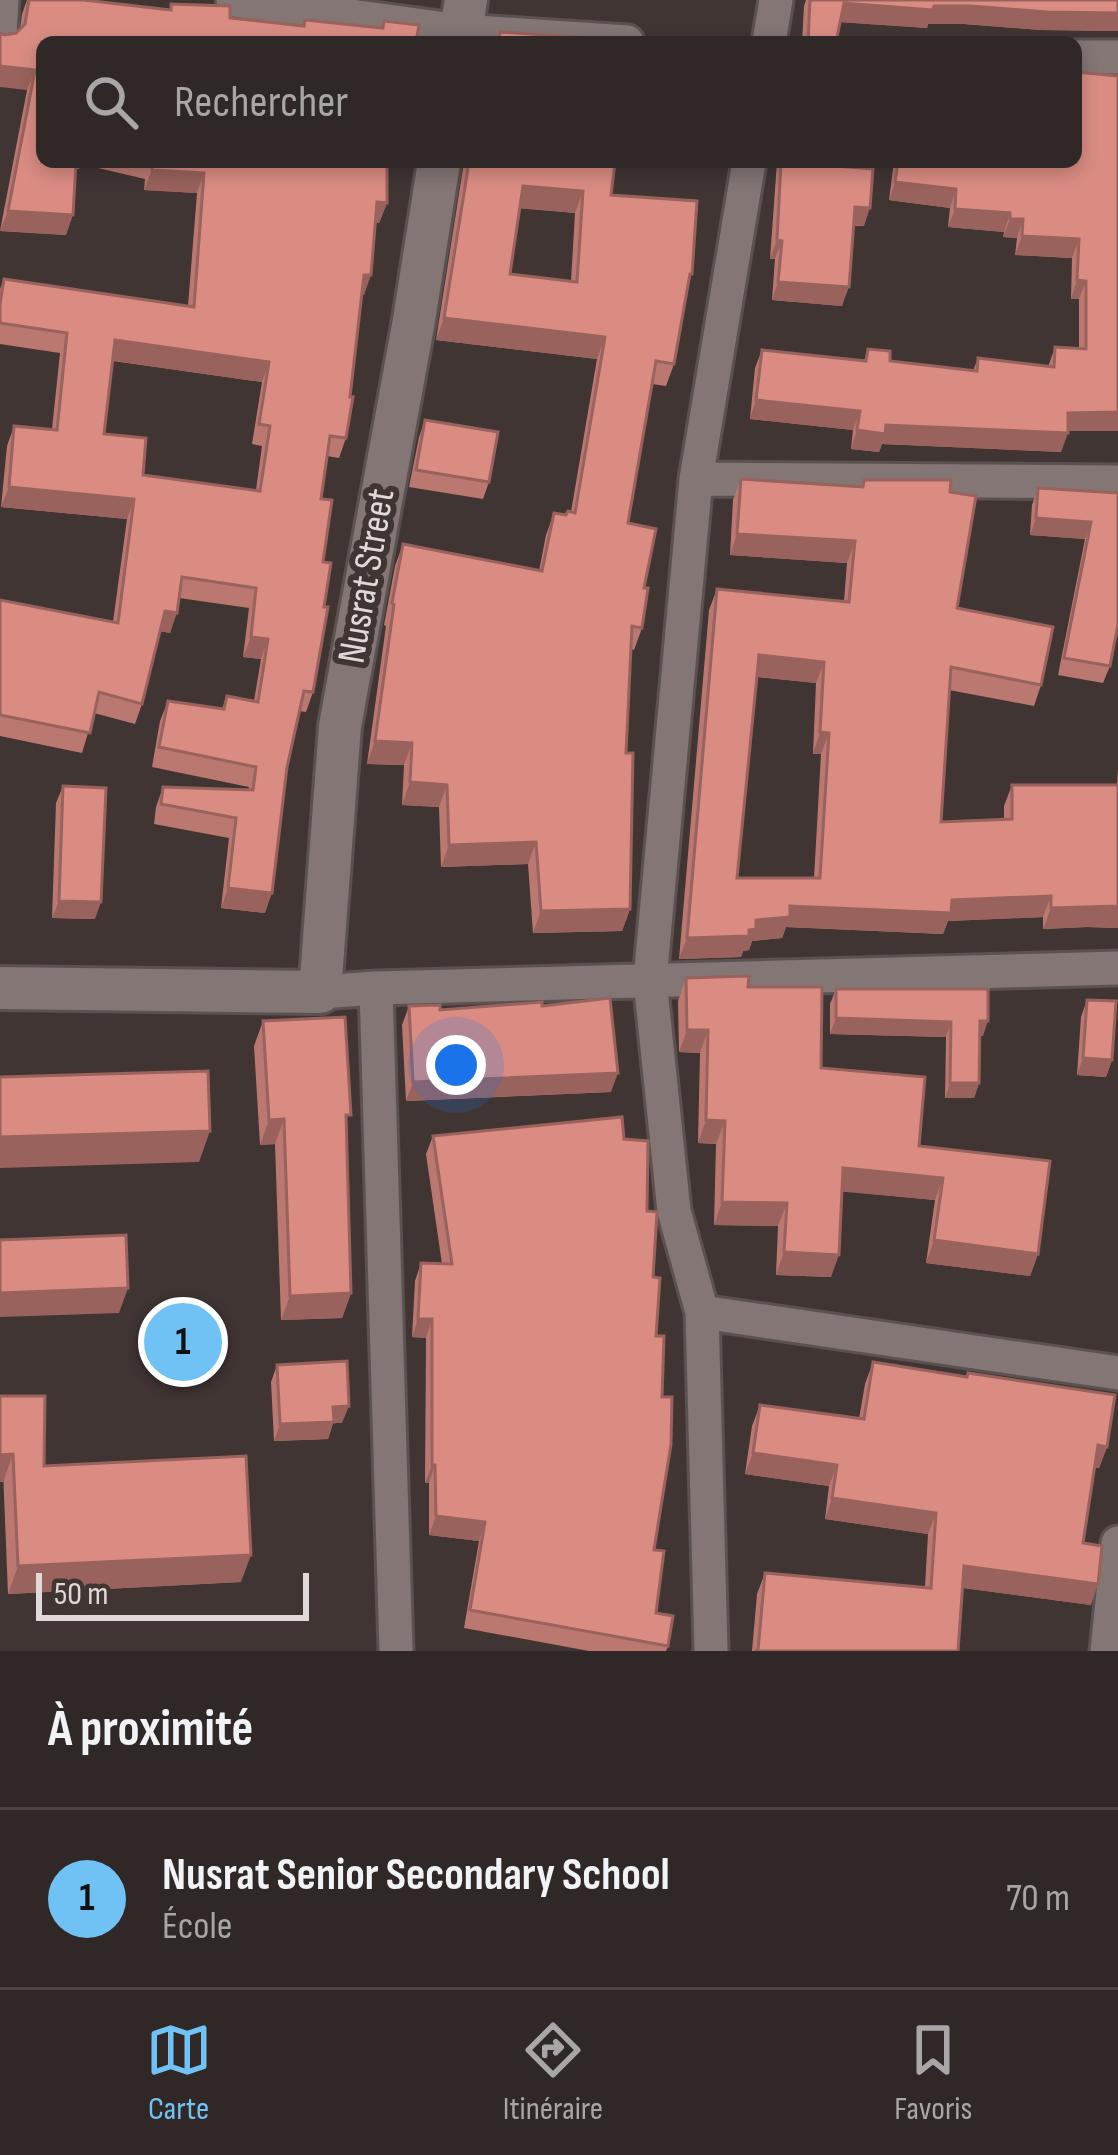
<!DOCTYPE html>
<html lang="fr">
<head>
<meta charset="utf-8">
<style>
	body { margin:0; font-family:"Sofia Sans Condensed",sans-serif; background:#38302e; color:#f1f3f6 }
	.scale { position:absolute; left:36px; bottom:30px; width:273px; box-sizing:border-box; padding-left:12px; border:6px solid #e1d9d8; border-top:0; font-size:33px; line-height:42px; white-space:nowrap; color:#e1d9d8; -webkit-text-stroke:9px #403533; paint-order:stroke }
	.you { position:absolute; left:456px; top:1065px; width:42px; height:42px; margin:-30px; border:9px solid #fff; border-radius:50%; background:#1a73e8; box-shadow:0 0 0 18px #1a73e833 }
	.badge { display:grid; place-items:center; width:78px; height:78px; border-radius:50%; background:#70c2f4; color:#111; font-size:39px; font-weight:700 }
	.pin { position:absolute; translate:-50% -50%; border:6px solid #fff; box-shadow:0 3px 12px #0006 }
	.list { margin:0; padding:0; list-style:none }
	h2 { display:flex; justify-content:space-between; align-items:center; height:156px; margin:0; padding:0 48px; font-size:51px }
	h2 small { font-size:39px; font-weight:400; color:#a8a6a7 }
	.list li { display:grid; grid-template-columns:78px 1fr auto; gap:36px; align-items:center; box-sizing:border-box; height:180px; padding:0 48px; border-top:3px solid #4b4443 }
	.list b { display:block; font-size:45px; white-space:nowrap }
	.list p { margin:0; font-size:39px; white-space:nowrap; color:#a8a6a7 }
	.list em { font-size:39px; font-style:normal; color:#a8a6a7 }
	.icon { flex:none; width:66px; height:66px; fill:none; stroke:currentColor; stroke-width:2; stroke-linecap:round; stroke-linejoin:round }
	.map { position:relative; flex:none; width:1118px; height:1651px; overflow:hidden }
	.search { position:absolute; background:#302826; box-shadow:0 6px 18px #0003; left:36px; right:36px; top:36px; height:132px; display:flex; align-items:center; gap:30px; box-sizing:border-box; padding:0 42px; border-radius:18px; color:#a8a6a7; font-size:45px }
	.sheet { height:336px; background:#302826 }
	nav { display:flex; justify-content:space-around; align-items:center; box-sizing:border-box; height:168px; border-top:3px solid #4b4443; background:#302826; font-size:33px; color:#a8a6a7 }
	nav a { display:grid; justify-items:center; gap:6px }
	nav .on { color:#70c2f4 }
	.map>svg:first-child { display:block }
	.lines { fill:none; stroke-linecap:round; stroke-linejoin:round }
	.minor-casing { stroke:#5b5150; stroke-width:39 }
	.tertiary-casing { stroke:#5b5150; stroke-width:48 }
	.minor { stroke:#837674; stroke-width:33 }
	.tertiary { stroke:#837674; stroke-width:42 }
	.wall { fill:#bb7871; fill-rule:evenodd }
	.shaded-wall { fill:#99625c }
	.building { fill:#da8c83; stroke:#99625c; stroke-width:3; fill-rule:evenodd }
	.labels { text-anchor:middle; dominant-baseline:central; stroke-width:12; stroke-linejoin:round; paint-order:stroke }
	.street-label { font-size:39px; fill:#e1d9d8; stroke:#403533 }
</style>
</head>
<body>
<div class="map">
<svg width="1118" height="1651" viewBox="0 0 1118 1651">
	<rect width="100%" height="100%" fill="#403533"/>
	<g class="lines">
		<defs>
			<path id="minor" d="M233,0L461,31L627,42
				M0,34L2,0
				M769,42L776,0
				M1076,57H1118
				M696,479L1118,482
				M376,988L396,1651
				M320,992L376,988L1118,968
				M702,1312L674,1211L650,980L696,479L749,162
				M711,1651L702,1312L1118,1373
				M1107,1651L1118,1543"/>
			<path id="tertiary" d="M459,42L466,0
				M0,988L320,992L340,726L414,320L439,162"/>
		</defs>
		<use href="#minor" class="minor-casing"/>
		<use href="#tertiary" class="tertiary-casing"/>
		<use href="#minor" class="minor"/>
		<use href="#tertiary" class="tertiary"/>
	</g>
	<path class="wall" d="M27,0H84L169,10L171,4L230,18L303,26L305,20L382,28L384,21L416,42H42V162H387V203L379,223H376L364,295H362L346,438L339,458L327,456L321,499L323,562L313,692L306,712L299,711L287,767L265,913L221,908L229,838L154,824L156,807L163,787L248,790L249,787L152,767L160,721L168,701L222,709L227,696L254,701L261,659L243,657L249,608L179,598L170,633L160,631L142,704L135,724L94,713L82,753L0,736V600L113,622L127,519L1,507L7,446L14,426L52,429L60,353L0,344V289L4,279L188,306L197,193L144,190L145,179L81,164L79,169L75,168L66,235L0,231L27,90L5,35L16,33L20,29L22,14ZM113,361L262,382L252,444L262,446L256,490L143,475L104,434Z
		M806,0H1118V31L1041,30L964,24H928L927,28L841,22L837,42H802L804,6Z
		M464,162H615L611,195L688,286L674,364L666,386L652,384L628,523L644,588L642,628L634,650L631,649L626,753L630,909L622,931L533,933L528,864L441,867L439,807L402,805L404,765L367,764L386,626L384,625L395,566L403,544L539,571L546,535L554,513L566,515L571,512L597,359L436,340ZM520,208L575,213L571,281L510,274Z
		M777,162H812L811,164L864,226H854L842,306L772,300L775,259H770Z
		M894,162H1076L1118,431H1068L1061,452L882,444L879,452L851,449L853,430L750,419L755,368L762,350L864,361L868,349L890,361L973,371L978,358L1048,367L1055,347L1079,348V299H1071L1072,258L1015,255L1017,238L1003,237L1004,232L948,227L950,208L889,200Z
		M425,420L489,482L483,499L409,487L419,437Z
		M741,479L862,487L864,480L950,492L957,608L1041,685L1034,706L949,690L941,822L1004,820V806L1012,785H1117L1118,768V928L1087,927L1043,929V917L948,921L943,934L786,927L782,938L752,941L749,950L743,951L741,957L679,959L709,610L717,589L844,601L847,563L730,555L733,500ZM757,677L816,683L813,754H821L814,878H737Z
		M1038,488L1118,493L1110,666L1103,683L1058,675L1085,539L1030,535L1032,505Z
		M63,786L95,919L52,918L56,803Z
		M686,978L748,987L821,1068L919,1146L1038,1254L1030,1276L926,1263L935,1200L842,1191L831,1277L776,1275L778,1226L714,1225L716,1144L698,1143L700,1053L679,1052L678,1001Z
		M836,989H988L983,1036H980L979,1083L974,1098H945L946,1037L830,1034V1004Z
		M1087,1000L1112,1060L1106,1077L1077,1075L1081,1017Z
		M409,1006L440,1010L542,1006L611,1092L406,1101L402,1025Z
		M263,1021L346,1130L351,1293L342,1318L281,1320L275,1144L260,1145L254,1046Z
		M433,1136L624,1139L647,1211L653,1277L656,1336L654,1550L656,1613L668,1646L666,1651H589L464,1628L479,1541L429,1535V1483H425L426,1338L412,1337L415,1281L421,1263L442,1264L426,1154Z
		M873,1362L1107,1447L1099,1468L1095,1467L1083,1543L1091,1605L963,1588L958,1651H752L757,1594L765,1573L925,1587L928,1534L825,1519L829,1486L745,1474L752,1426L760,1405L859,1419L865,1384Z
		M277,1365L342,1423H333L328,1439L274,1441L271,1382Z
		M0,1396L44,1466L241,1582L8,1594Z"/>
	<path class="shaded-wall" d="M844,3L971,6L1118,13V31L1041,30L964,24H928L927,28L838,22Z
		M0,66L35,70L27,90L0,87Z
		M152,170L204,173L197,193L144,190Z
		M895,182L956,189L950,208L889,200Z
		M523,186L583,191L575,213L515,208Z
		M377,202L387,203L379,223L370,222Z
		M855,207L870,208L864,226L848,225Z
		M955,209L1010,213L1004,232L948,227Z
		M8,211L73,215L66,235L0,231Z
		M1010,219H1023L1017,238L1003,237Z
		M1022,236L1079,239L1072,258L1015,255Z
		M777,240L782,241L775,259H770Z
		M364,275H371L364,295H357Z
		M1077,280L1086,281L1079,299H1071Z
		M778,282L849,287L842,306L772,300Z
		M444,318L605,337L597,359L436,340Z
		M115,340L269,362L262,382L108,360Z
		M756,400L860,411L853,430L750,419Z
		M1118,412V431H1062L1068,413Z
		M886,425L1068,433L1061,452L882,444L879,452L851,449L857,430Z
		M9,487L134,499L127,519L1,507Z
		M1036,518L1091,522L1085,539L1030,535Z
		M737,534L855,541L847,563L730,555Z
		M165,611L177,613L170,633L158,631Z
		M251,637L268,639L261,659L243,657Z
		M759,655L824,662L816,683L751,676Z
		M820,732L829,733L821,754H813Z
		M375,741L412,743L404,765L367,764Z
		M410,782L447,785L439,807L402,805Z
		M536,842L528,864L441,867L449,845Z
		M228,888L272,893L265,913L221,908Z
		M1051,896L1043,917L948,921L943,934L786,927L782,938L752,941L749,950L743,951L741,957L679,959L687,938L756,920L790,906Z
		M59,901L101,902L95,919L52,918Z
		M1095,905L1118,906V928L1087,927L1043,929L1051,908Z
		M630,909L622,931L533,933L541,911Z
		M836,1018L951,1022L946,1037L830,1034Z
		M980,1021H988L983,1036H975Z
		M687,1030H708L700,1053L679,1052Z
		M1083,1058L1112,1060L1106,1077L1077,1075Z
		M618,1073L611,1092L406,1101L413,1082Z
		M950,1083H979L974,1098H945Z
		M284,1119L275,1144L260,1145L269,1120Z
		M706,1120L725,1121L716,1144L698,1143Z
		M210,1131L199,1162L0,1168V1137Z
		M843,1168L943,1178L935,1200L835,1191Z
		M722,1202L787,1203L778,1226L714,1225Z
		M934,1240L1038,1254L1030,1276L926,1263Z
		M784,1252L839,1255L831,1277L776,1275Z
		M128,1288L119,1313L0,1317V1293Z
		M351,1293L342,1318L281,1320L290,1296Z
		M418,1319H432L426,1338L412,1337Z
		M349,1406L342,1423H333L328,1439L274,1441L280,1424L333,1407Z
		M1098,1445L1107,1447L1099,1468L1090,1467Z
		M753,1453L837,1465L829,1486L745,1474Z
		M13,1454L3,1482H0V1455Z
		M432,1465H435L429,1483H425Z
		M832,1498L936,1513L928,1534L825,1519Z
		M436,1516L485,1522L479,1541L429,1535Z
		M251,1555L241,1582L8,1594L18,1566Z
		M964,1566L1098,1584L1091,1605L956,1587Z"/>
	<path class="building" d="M29,0H84L171,10V4L230,6V18L304,26L305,20L383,28L384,21L419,25L416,42H42V162H76L73,215L8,211L35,70L0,66V33L5,35L16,33L25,24Z
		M810,0H1118V13L1047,12L971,6H934L933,10L844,3L836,42H808Z
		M500,32L605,39V42H499Z
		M1076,72L1118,76V412L1068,413V433L886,425L885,434L857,430L860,411L756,400L762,350L866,361L868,349L890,351V361L977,371L978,358L1054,367L1055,347L1086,349V281L1077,280L1079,239L1022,236L1023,219H1010V213L955,209L956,189L895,182L898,162H1076Z
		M152,162H387V203L377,202L371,275H364L350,397H353L346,438L330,436L321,499L332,500L323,562L331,563L324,607H328L313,692L304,691L287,767L272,893L228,888L236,818L161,804L163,787L253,790L256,767L159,747L168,701L224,709L227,696L258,702L268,639L251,637L256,588L182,577L177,613L165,611L142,704L99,692L90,733L0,715V600L118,623L134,499L9,487L14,426L57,430L67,333L0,323V304L4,279L194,307L204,173L152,170ZM115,340L269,362L259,424L270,426L260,491L143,475L146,438L104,434Z
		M469,162H615L611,195L697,201L692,274H690L674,364L656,361L628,523L656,529L644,588H648L642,628L632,626L626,753H633L630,909L541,911L536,842L449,845L447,785L410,782L412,743L375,741L394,604L392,603L403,544L542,571L554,513L566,515L568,511L575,513L605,337L444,318ZM523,186L583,191L577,282L510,274Z
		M781,162H812L811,164L873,169L870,208L855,207L849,287L778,282L782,241L777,240Z
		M425,420L498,432L489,482L416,470Z
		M741,479L863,487L864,480H951L950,492L976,496L957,608L1053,627L1041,685L951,667L941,822L1012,819V785H1118V906L1051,908V896L952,900L951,913L790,906V917L756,920V929L749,930V936L687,938L717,589L849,602L855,541L737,534ZM759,655L824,662L820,732L829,733L820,878H737Z
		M1038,488L1118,493V624L1110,666L1064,658L1091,522L1036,518Z
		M63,786L106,788L101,902L59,901Z
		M749,976L748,987H822L821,1068L925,1077L919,1146L1050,1161L1038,1254L934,1240L943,1178L843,1168L839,1255L784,1252L787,1203L722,1202L725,1121L706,1120L708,1030H687L686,978Z
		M836,989H988V1021H980L979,1083H950L951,1022L836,1018Z
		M610,998L618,1073L413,1082L409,1006L440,1005V1010L542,1002V1006Z
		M1087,1000L1116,1001L1112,1060L1083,1058Z
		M345,1017L351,1115H346L351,1293L290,1296L284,1119L269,1120L263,1021Z
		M208,1071L210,1131L0,1137V1077Z
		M622,1117L624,1139L648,1141L647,1211L657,1212L653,1277L660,1278L656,1336H664L662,1397H672L671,1444L654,1550L664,1551L656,1613L673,1616L668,1646L470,1610L485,1522L436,1516L435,1465H432V1319H418L421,1263L452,1264L433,1136Z
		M126,1235L128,1288L0,1293V1240Z
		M347,1361L349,1406L333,1407L334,1422L280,1424L277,1365Z
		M873,1362L967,1377L968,1373L1115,1395L1107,1447L1098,1445L1083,1543L1102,1546L1098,1584L964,1566L958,1651H755L758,1650L765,1573L931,1588L936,1513L832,1498L837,1465L753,1453L760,1405L864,1419Z
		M0,1396H45L44,1466L246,1456L251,1555L18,1566L13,1454L0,1455Z"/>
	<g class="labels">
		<g class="street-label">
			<text transform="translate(367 576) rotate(-80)">Nusrat Street</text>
		</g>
	</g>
</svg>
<div class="scale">50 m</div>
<div class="you"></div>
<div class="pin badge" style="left:183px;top:1342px">1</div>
<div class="search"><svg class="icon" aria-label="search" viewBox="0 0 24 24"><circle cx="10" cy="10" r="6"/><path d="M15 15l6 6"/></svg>Rechercher</div>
</div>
<section class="sheet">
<h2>À proximité<small></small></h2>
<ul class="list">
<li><span class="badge">1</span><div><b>Nusrat Senior Secondary School</b><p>École</p></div><em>70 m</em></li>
</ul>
</section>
<nav>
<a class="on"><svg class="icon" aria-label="map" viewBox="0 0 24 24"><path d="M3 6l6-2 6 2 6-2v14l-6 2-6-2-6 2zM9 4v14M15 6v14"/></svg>Carte</a>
<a><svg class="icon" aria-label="directions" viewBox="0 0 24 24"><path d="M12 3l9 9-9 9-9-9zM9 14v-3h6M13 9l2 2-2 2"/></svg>Itinéraire</a>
<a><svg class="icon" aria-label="saved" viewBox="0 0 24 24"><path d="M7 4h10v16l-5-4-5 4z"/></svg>Favoris</a>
</nav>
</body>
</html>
